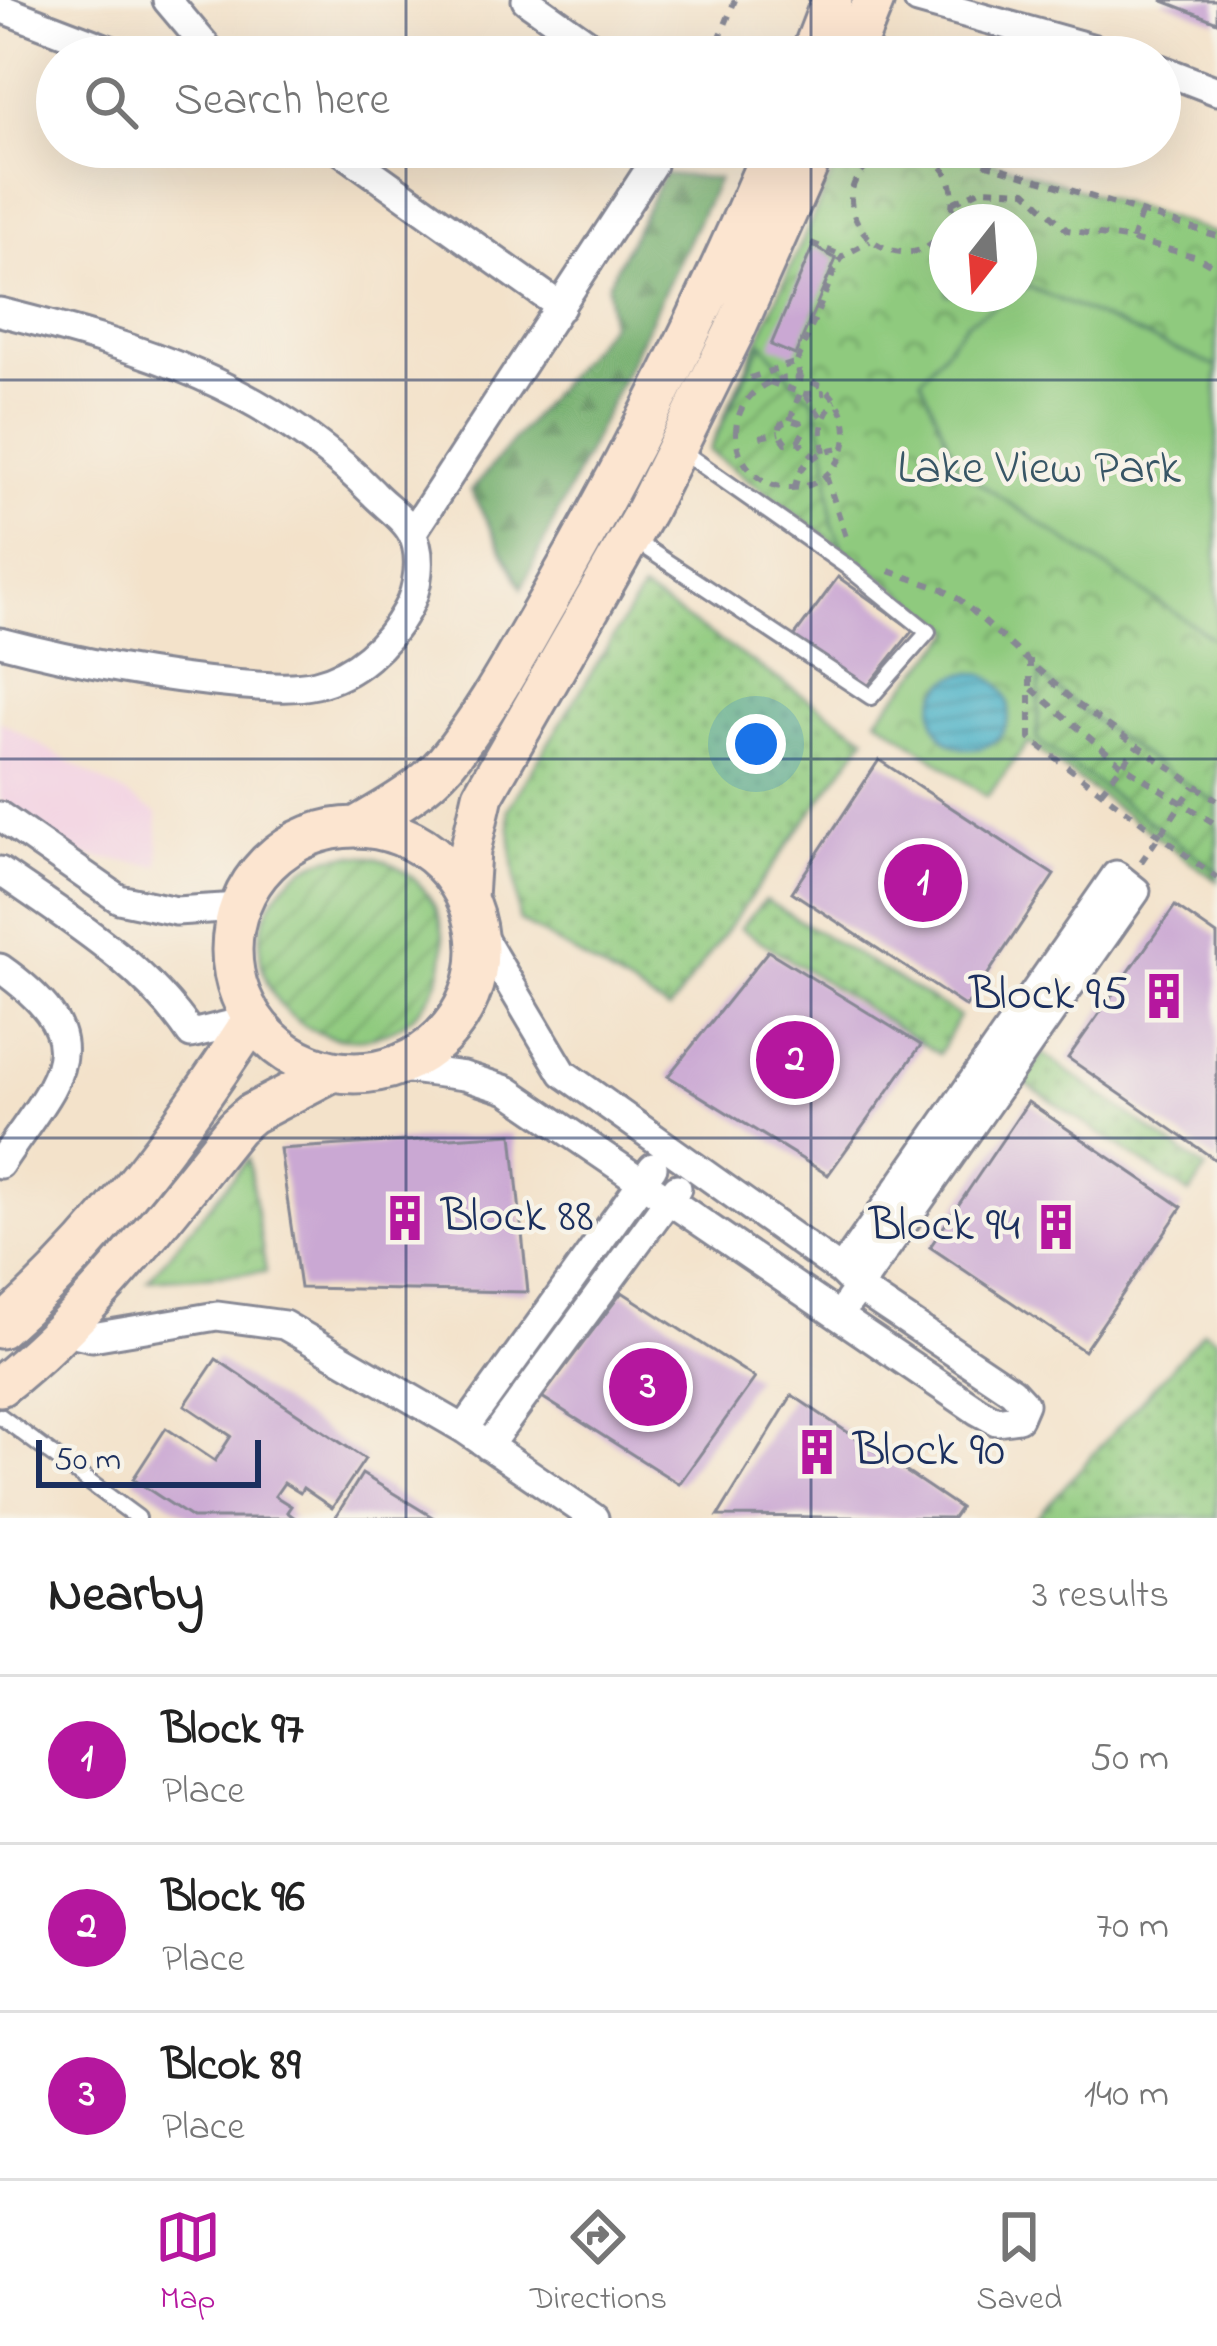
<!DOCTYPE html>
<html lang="en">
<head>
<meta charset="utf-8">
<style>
	body { margin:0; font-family:"Indie Flower",sans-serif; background:#f6f6f6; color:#222 }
	.compass { position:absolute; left:929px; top:204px; width:108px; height:108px; border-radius:50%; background:#fff; box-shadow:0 12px 48px #0002; rotate:197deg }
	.scale { position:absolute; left:36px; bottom:30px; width:225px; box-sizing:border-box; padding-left:12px; border:6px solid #1b2f5e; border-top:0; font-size:33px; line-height:42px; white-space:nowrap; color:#1b2f5e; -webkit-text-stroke:9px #f7f3e8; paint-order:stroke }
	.you { position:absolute; left:756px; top:744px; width:42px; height:42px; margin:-30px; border:9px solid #fff; border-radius:50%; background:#1a73e8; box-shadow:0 0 0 18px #1a73e833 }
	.badge { display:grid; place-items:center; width:78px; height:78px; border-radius:50%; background:#b5179e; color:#fff; font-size:39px; font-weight:700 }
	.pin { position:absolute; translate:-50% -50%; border:6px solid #fff; box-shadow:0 3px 12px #0006 }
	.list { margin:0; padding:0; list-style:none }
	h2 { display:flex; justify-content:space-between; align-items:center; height:156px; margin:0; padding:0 48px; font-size:51px }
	h2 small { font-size:39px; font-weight:400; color:#767676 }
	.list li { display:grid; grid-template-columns:78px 1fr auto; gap:36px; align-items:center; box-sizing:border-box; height:168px; padding:0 48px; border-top:3px solid #e0e0e0 }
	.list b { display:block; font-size:45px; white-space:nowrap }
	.list p { margin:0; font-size:39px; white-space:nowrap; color:#767676 }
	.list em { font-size:39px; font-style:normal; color:#767676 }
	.icon { flex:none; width:66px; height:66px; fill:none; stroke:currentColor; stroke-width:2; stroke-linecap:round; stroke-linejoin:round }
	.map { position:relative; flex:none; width:1217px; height:1518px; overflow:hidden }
	.search { position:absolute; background:#fff; box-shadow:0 12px 48px #0002; left:36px; right:36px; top:36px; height:132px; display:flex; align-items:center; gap:30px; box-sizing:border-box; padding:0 42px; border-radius:66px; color:#767676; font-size:45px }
	.sheet { height:660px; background:#fff }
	nav { display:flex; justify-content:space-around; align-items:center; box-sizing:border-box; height:168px; border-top:3px solid #e0e0e0; background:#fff; font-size:33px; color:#767676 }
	nav a { display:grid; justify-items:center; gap:6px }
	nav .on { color:#b5179e }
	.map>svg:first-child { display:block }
	.built { fill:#f2cfe2 }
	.grass { fill:url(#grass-dots); stroke:#557c6e; stroke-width:3 }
	.forest { fill:url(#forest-firs); stroke:#476e66; stroke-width:3 }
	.park { fill:url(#park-crowns); stroke:#557c6e; stroke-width:3; fill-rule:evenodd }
	.garden { fill:url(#garden-furrows); stroke:#557c6e; stroke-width:3 }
	.pitch { fill:#8fca7e; stroke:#557c6e; stroke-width:3 }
	.water { fill:url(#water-rules); stroke:#317092; stroke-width:3 }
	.building { fill:#caa8d3 }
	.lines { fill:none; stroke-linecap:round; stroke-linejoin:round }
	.lane-casing { stroke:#878894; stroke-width:20 }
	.street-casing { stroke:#878894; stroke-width:33 }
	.secondary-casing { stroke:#878894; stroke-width:45 }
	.path { stroke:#878894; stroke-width:6; stroke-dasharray:9 9; stroke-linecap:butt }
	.lane { stroke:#fff; stroke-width:14 }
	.street { stroke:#fff; stroke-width:27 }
	.secondary { stroke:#fce5d0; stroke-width:39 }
	.grid { fill:none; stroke:#1b2f5e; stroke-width:3; stroke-opacity:0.55 }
	.labels { text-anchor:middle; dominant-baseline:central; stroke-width:9; stroke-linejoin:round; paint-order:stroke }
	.park-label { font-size:48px; fill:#385666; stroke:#f7f3e8 }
	.poi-label { font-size:48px; fill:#1b2f5e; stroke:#f7f3e8; text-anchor:end }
</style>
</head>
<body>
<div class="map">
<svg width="1217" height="1518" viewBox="0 0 1217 1518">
	<defs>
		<pattern id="grass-dots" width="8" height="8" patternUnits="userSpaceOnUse" patternTransform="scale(3)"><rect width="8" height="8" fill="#8fca7e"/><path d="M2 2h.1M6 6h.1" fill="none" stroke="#74a46a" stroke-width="1.8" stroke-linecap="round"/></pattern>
		<pattern id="forest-firs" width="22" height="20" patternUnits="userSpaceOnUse" patternTransform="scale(3)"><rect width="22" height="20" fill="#73ae6d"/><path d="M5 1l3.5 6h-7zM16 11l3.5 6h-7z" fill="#5e8e5d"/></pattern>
		<pattern id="park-crowns" width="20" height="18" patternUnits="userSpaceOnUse" patternTransform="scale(3)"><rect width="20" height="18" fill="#8fca7e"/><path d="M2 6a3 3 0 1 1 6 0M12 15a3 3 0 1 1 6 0" fill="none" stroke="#74a46a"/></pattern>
		<pattern id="garden-furrows" width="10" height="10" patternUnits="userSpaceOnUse" patternTransform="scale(3)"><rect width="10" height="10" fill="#8fca7e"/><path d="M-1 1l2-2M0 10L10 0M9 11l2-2" fill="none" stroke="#74a46a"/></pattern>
		<pattern id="water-rules" width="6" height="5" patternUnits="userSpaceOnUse" patternTransform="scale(3)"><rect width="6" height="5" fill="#47b0c6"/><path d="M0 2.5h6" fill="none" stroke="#3a90a4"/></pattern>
	</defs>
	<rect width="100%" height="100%" fill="#f7f3e8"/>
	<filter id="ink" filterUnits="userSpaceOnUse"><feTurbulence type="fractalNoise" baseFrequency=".00833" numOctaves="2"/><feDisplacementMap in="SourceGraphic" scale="24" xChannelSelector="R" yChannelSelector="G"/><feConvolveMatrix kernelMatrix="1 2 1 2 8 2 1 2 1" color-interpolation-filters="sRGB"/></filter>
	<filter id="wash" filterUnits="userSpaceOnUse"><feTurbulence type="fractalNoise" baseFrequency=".004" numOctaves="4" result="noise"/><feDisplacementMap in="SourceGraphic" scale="48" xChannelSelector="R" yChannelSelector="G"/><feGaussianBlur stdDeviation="2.7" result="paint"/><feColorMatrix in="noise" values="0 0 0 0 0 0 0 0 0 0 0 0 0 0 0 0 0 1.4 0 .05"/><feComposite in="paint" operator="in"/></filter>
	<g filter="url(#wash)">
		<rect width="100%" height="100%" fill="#f3e2ca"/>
		<path class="built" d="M0,721L157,813L160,866L77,855L0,800Z"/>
		<path class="grass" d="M642,590L866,737L669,1010L519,920L508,809Z
			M765,900L959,1016L939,1054L740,928Z
			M1042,1053L1206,1169L1190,1194L1023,1082Z
			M1204,1331L1217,1339V1518H1036Z"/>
		<path class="forest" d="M664,174L718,179L522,588L471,491L610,324L608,284Z"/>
		<path class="park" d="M844,147H949L1217,234V881L1028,743L987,797L877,718L955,631L709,451ZM947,222H1019V294H947Z
			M248,1159L266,1272L148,1280Z"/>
		<path class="garden" d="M762,342L797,386L814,400L827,455L832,523L843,549L709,451Z
			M1040,674C1094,724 1154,764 1217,803V871L1037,740Z
			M260 947a92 92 0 1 1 184 0a92 92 0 1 1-184 0Z"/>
		<path class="pitch" d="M1029,287L1217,367V641L960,470L921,379L967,322Z"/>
		<path class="water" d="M933 711a38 38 0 1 1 76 0a38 38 0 1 1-76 0Z"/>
		<g id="blocks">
			<path class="building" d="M1161,0H1217V22Z
				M813,246L836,259L795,355L771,345Z
				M838,577L913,630L868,686L793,638Z
				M879,760L1054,875L966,1007L792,892Z
				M1175,906L1217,935V1161L1068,1058Z
				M768,951L921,1045L828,1175L668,1076Z
				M1028,1102L1182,1207L1084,1351L930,1247Z
				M512,1134L528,1292L300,1288L280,1149Z
				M622,1292L755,1378L679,1484L542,1397Z
				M216,1359L365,1459L332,1508L303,1488L300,1493L284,1483L275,1496L291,1506L287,1512L295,1518H192L133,1479L166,1428L215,1461L231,1436L185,1405Z
				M792,1395L960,1508L953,1518L718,1516Z
				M362,1474L434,1518H335Z"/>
		</g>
	</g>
	<g filter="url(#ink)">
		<use href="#blocks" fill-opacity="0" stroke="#878894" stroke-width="3"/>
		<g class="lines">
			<defs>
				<path id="lane" d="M634,540L871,697L928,632L846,566L679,449
					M0,1416L138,1518"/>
				<path id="street" d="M167,0L215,57
					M526,0L607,57
					M918,0L1123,57
					M0,8L128,57
					M1160,69L1217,91
					M336,147L561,307
					M0,312C143,348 266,385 373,493C384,505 404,518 411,532C424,554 418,591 406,611C387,645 355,675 316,684C290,690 260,686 234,684C155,677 77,662 0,642
					M412,533L652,165
					M0,816L119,899L176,911L239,907
					M0,871C69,919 144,964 191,1034L253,1019
					M0,968C106,1043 57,1078 0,1164
					M394,1067L464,1076L507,1090L978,1411L996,1421L1018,1418L1024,1404L1012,1391L857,1287L841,1271L563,1073L478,930
					M841,1271L1116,875L1136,891L849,1301
					M61,1330L92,1337L217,1316L284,1325L464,1429L594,1518
					M464,1429L653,1167
					M488,1446L677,1188"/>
				<path id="secondary" d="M810,57L832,0
					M851,57L874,0
					M358,826C389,808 422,790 446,762C487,712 517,654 549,599C633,453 708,302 774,147
					M232 950a123 123 0 1 1 246 0a123 123 0 1 1-246 0Z
					M467,898L470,851L483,795L646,510L733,334L816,147
					M0,1328C101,1240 180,1131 253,1019
					M0,1386C89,1316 165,1215 236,1127L251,1114L333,1071"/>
			</defs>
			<use href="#lane" class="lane-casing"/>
			<use href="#street" class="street-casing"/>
			<use href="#secondary" class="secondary-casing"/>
			<path class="path" d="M712,57L735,0
				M933,147L1217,236
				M954,202L982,189L1026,191L1067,230L1132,240L1198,257L1217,268
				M947,229C941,235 933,244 926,248C903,259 873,248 860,227C811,147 979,114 949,222
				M1132,240L1142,211
				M811,243L843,256
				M736 433a55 55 0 1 1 110 0a55 55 0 1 1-110 0Z
				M750,378L797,362
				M800,379L797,362L836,267L843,256L870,241
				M769,382L805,394L825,393
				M805,394L823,420
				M790,420L800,393
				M760,437L779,433
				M798,441L803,433L800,423L790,420L781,424L779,433L786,443L798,441L815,457
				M824,452C820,432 820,416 836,401
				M826,476L846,537
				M795,489C797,463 820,450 845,447
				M889,571L942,589L960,600L1077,704L1217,800
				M1030,659V739L1217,878
				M1032,689L1122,765L1217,825
				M1101,791L1137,747
				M1141,862L1194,786"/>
			<use href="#lane" class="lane"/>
			<use href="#street" class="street"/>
			<use href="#secondary" class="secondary"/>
		</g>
	</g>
	<path class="grid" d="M406,0V57M811,0V57M406,147V1518M811,147V1518M0,380H1217M0,759H1217M0,1138H1217"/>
	<defs>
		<symbol id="building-bare" viewBox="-9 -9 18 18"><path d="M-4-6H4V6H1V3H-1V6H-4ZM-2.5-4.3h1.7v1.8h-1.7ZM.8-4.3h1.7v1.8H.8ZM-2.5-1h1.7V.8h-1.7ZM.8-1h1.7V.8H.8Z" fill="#b5179e" stroke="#f7f3e8" stroke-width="2.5" paint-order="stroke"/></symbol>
	</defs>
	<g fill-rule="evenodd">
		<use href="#building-bare" x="1131" y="963" width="66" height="66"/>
		<use href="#building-bare" x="372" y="1185" width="66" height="66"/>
		<use href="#building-bare" x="1023" y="1194" width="66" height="66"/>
		<use href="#building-bare" x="784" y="1419" width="66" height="66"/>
	</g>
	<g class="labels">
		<g class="park-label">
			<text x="1039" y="470">Lake View Park</text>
		</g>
		<g class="poi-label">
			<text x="1128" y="996">Block 95</text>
			<text x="441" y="1218" text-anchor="start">Block 88</text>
			<text x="1020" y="1227">Block 94</text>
			<text x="853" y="1452" text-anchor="start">Block 90</text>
		</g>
	</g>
</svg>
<svg class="compass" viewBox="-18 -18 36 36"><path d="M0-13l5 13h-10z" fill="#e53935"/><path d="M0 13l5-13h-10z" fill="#767676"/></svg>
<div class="scale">50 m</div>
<div class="you"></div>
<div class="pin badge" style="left:923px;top:883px">1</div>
<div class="pin badge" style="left:795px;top:1060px">2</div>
<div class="pin badge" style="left:648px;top:1387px">3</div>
<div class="search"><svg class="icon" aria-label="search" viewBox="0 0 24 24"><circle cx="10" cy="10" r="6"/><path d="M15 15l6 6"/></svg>Search here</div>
</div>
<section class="sheet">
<h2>Nearby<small>3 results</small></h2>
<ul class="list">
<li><span class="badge">1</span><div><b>Block 97</b><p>Place</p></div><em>50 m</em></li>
<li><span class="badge">2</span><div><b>Block 96</b><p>Place</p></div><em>70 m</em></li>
<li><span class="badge">3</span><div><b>Blcok 89</b><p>Place</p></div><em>140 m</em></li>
</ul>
</section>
<nav>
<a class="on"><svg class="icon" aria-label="map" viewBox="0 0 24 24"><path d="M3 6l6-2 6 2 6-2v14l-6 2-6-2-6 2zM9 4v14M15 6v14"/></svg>Map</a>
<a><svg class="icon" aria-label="directions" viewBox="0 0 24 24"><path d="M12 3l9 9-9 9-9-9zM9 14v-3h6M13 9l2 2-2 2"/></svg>Directions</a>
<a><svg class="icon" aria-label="saved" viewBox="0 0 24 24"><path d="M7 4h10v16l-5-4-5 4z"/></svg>Saved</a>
</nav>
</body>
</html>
